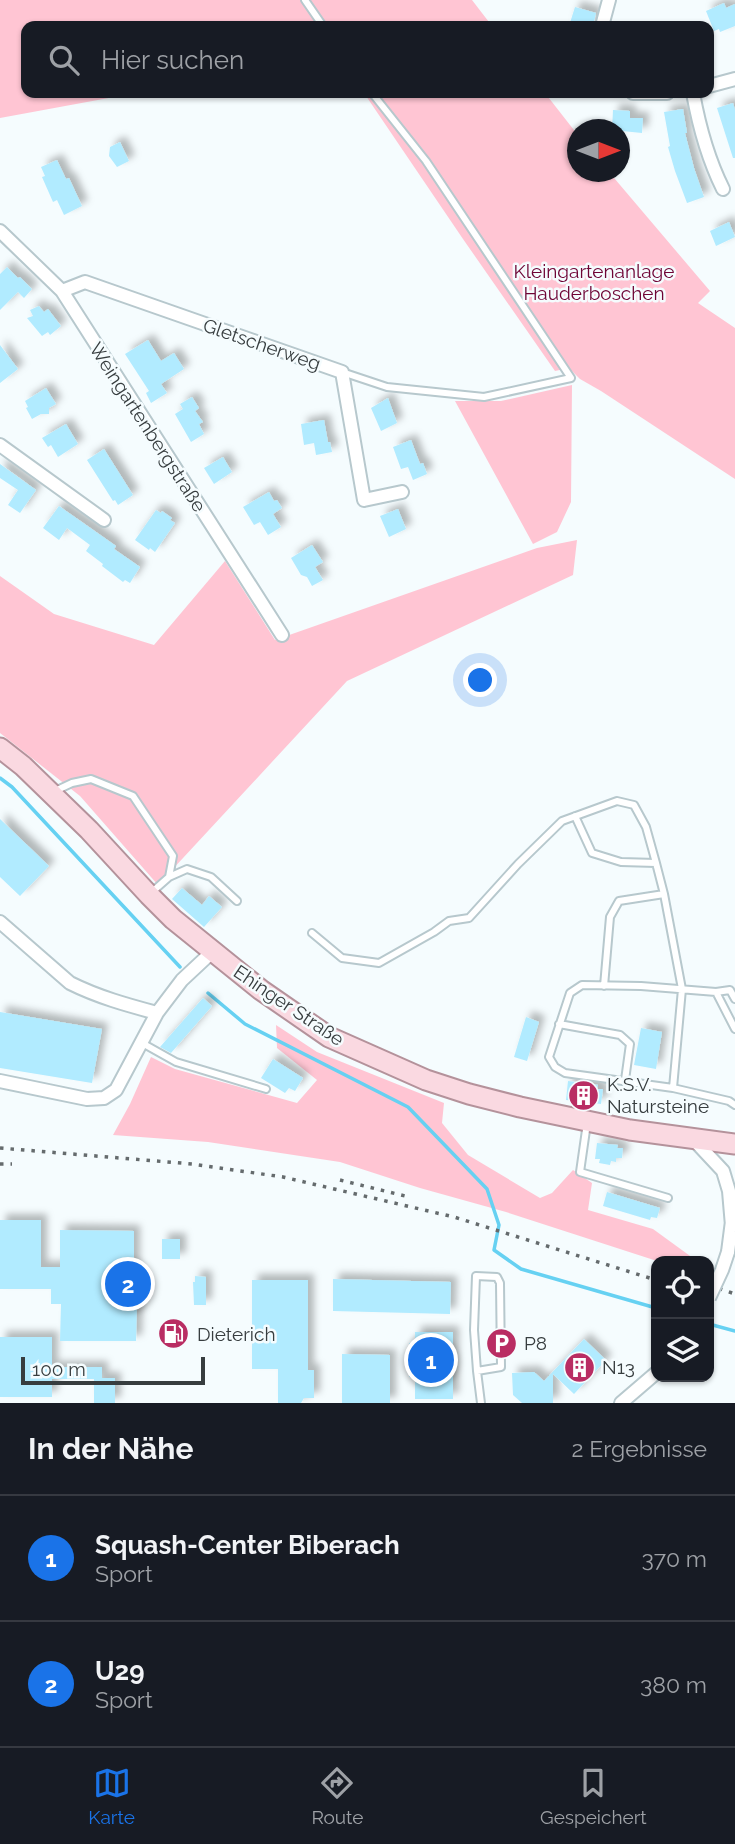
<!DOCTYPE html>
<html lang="de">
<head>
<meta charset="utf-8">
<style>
	body { margin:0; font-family:Raleway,sans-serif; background:#242831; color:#f1f3f6 }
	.controls { position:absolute; right:21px; bottom:21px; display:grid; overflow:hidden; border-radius:14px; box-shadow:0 2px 5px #0004 }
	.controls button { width:63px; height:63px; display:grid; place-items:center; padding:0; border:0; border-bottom:2px solid #363941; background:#171b24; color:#f1f3f6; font:35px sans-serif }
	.compass { position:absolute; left:567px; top:119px; width:63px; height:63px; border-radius:50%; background:#171b24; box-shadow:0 2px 5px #0004; rotate:90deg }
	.scale { position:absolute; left:21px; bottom:18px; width:184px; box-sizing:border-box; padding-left:7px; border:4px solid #373d3f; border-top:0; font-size:19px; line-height:24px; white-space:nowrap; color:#373d3f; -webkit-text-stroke:5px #f5fcfe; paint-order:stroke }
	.you { position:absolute; left:481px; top:681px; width:24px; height:24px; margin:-18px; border:5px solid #fff; border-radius:50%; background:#1a73e8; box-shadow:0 0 0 10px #1a73e833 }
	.badge { display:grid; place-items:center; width:46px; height:46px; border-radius:50%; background:#1a73e8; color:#fff; font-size:23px; font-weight:700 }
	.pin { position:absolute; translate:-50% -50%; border:4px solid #fff; box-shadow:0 2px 7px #0006 }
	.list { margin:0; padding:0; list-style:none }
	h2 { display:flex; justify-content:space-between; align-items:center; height:91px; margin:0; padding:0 28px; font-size:30px }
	h2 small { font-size:23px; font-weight:400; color:#9ea1a6 }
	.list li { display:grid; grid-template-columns:46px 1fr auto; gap:21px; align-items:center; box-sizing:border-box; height:126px; padding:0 28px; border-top:2px solid #363941 }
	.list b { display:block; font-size:26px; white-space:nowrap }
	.list p { margin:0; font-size:23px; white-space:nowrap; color:#9ea1a6 }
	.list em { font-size:23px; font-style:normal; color:#9ea1a6 }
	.icon { flex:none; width:38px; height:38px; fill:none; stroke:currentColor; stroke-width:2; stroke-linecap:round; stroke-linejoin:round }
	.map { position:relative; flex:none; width:735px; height:1403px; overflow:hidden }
	.search { position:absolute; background:#171b24; box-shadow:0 2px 5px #0004; left:21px; right:21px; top:21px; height:77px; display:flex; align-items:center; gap:18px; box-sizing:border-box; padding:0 24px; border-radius:14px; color:#9ea1a6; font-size:26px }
	.sheet { height:343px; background:#171b24 }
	nav { display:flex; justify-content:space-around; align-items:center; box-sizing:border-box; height:98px; border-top:2px solid #363941; background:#171b24; font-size:19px; color:#9ea1a6 }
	nav a { display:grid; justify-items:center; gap:4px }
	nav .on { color:#1a73e8 }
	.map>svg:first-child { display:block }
	.green { fill:#ffc5d3 }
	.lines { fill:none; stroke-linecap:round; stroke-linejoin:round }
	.stream { stroke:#66d1f2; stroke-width:3.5 }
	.building { fill:#b1ebff; filter:url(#shadow) }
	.service-casing { stroke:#b7c8cd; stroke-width:10 }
	.minor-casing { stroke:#b7c8cd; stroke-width:16 }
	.primary-casing { stroke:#b4929b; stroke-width:23 }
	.service { stroke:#fff; stroke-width:6 }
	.minor { stroke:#fff; stroke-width:12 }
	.primary { stroke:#fad9e1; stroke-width:19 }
	.rail { stroke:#656b6d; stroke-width:3.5; stroke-dasharray:3.5 7; stroke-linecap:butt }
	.minor-bridge-casing { stroke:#b7c8cd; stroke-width:16; stroke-linecap:butt }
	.minor-bridge { stroke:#fff; stroke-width:12 }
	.labels { text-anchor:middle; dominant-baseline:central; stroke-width:5; stroke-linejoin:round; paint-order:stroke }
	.park-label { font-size:19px; fill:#6e0435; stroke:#f5fcfe }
	.street-label { font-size:19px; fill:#373d3f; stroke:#f5fcfe }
	.poi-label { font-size:19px; fill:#373d3f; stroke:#f5fcfe; text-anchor:start }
</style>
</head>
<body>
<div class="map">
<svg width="735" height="1403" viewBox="0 0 735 1403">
	<defs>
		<filter id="shadow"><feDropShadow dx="6" dy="-6" stdDeviation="3.5" flood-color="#0004"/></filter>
	</defs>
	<rect width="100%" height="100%" fill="#f5fcfe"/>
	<path class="green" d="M0,0H472L492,26H26V93H148L125,95L0,118Z
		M364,93H545L577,134L578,172H609L710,291L698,303L735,328V479L601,391L580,379L569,368L555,371L463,239Z
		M572,385L571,502L557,532L533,544L455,401H501Z
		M577,540L573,575L347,681L158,885L80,796L0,733V576L54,614L154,645L225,561L275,640L537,548Z
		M276,1025L317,1052L444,1103L442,1123L468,1155L540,1198L552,1193L573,1170L592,1183L588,1210L653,1229L697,1261H657L506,1212L420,1188L340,1162L208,1142L113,1135L130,1104L151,1057L175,1069L297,1103L317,1080L277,1048Z"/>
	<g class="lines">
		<path class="stream" d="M0,778L12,787L180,967
			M208,993L245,1024L408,1107L487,1189L499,1225L494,1250L521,1269L656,1308
			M709,1324L735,1331"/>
	</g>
	<path class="building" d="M724,3L726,8L735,4V26L720,32L719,29L714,31L706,11Z
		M575,7L596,13L593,26H569Z
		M733,103L735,110V158H733L717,108Z
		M683,109L687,133H685L694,168L704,197L687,203L675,171L668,147L670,146L664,112Z
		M613,110L630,111V118H643L642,133L612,130Z
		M120,142L129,161L117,167L109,156L110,147Z
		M57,160L66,179L69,178L82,206L64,215L57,200L53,202L42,177L45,176L41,167Z
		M729,222L735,237L716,246L710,231Z
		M7,267L18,278L20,277L32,289L24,298L18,292L0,310V274Z
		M39,306L44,312L48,309L61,326L50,335L48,332L42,336L27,318L33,316L30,310Z
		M148,340L161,361L174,353L184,369L161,384L167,393L151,403L146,393L149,391L125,354Z
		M0,345L18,369L0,383Z
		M46,388L56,404L49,408V414H41L32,419L26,408L28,407L25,401Z
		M192,397L199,408L195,411L203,422L199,424L204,434L191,442L175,414L183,409L180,404Z
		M388,398L397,423L381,431L371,408Z
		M324,420L328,442H330L332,452L316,455L314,443L304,445L301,424Z
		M66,424L78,444L58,457L51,445L48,447L42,438Z
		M411,440L420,464L423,463L427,474L413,480L408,467L401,469L393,447Z
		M104,449L133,495L118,505L115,500L113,501L87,460Z
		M223,457L232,472L214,484L204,468Z
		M0,464L36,490L20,513L8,505L18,490L0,478Z
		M269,492L274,501L277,500L282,508L273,514L281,527L268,535L260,522L254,525L243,507Z
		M59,506L116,546L114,549L140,567L130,583L125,580L123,582L102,566L103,564L86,551L90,545L67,528L59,540L43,528Z
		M398,509L406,529L389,537L380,516Z
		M156,510L161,513L162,511L172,518L170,520L175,523L155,552L150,548L149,550L135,540Z
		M312,545L323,562L315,567L323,580L312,586L307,577L301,575L291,558Z
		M0,819L49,866L20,896L0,877Z
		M182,888L202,905L209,896L222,907L204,927L172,899Z
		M203,998L212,1006L171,1053L160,1047Z
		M0,1012L102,1029L92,1083L0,1068Z
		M526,1017L539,1022L527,1061L514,1057Z
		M641,1028L662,1032L656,1069L634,1065Z
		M273,1059L303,1078L295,1091L289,1088L285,1093L261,1078Z
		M568,1081L598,1085L597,1089H603L601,1104L566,1100Z
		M597,1143L618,1145L617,1148H623L622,1158H616V1162L611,1161L610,1165L599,1163L600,1159H595Z
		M607,1192L660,1208L657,1218L651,1217L650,1220L603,1206Z
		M0,1220H41V1267H60V1230L134,1231V1304H137L136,1341H60L61,1304H51V1289H0Z
		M162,1239H180V1259H162Z
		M195,1276L206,1277V1305H194L193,1282H195Z
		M333,1279L451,1282L450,1314L333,1311Z
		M252,1280H308V1370H314V1398H304L301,1403H278V1369H252Z
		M415,1332H453V1399H415V1377H409V1343H415Z
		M0,1337H52V1367H102V1378H115V1403H94V1379H52V1397H0Z
		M584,1339L606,1360L574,1394L553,1374V1403H522L513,1395L512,1373L534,1372L544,1381Z
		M342,1354L390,1355V1403H342Z"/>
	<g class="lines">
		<defs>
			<path id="service" d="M305,0L323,26
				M342,372L387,387L484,397L571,378L426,161L372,93
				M55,791L72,783L91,779L133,796L173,856L169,877
				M575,816L592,853L621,862L656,863
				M152,892L169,877L187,869L211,877L237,901
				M312,933L342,958L379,963L434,932L449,921L469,918L518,864L562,821L617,801L634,805L646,827L656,863L664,894L682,989L673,1088
				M604,986L610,917L619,901L664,894
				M716,992L730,990L735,999
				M559,1024L620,1035L630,1044L625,1080
				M735,1029L716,992L641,986L582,985L570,993L549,1057L555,1067L565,1073L673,1088L729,1101L735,1105
				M142,1043L176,1062L266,1089
				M587,1123L580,1172L668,1198
				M477,1371L501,1367L500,1283L497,1277L476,1276L474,1330L477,1371L481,1403"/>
			<path id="minor" d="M602,26L609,0
				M709,86L735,79
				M633,93H667
				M693,93C699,126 708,159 723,189
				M0,231L62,291L282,635
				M62,291L85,282L342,372L364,500L402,492
				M0,445L104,520
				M0,922L70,983C98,997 127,1005 157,1013
				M0,1081L87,1099L104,1098L116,1090L157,1013L182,980L212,952
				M694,1140L723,1171L729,1191L732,1226
				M728,1252L732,1221
				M621,1403L656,1373"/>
			<path id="primary" d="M0,748L23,766L89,830L149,895L173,919L261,990L329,1037L426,1080L469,1094L520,1107L630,1130L735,1144"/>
		</defs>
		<use href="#service" class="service-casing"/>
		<use href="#minor" class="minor-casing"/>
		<use href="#primary" class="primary-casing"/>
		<use href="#service" class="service"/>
		<use href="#minor" class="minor"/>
		<use href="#primary" class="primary"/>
		<path class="rail" d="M0,1148L192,1164L283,1177L454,1217L656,1280
			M0,1164H12
			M340,1180L405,1196
			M709,1285L735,1294"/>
		<defs>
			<path id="minor-bridge" d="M709,1298L722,1270L728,1252"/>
		</defs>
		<use href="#minor-bridge" class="minor-bridge-casing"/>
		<use href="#minor-bridge" class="minor-bridge"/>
	</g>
	<defs>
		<symbol id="building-disc" viewBox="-11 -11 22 22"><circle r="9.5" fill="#b92d63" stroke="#f5fcfe"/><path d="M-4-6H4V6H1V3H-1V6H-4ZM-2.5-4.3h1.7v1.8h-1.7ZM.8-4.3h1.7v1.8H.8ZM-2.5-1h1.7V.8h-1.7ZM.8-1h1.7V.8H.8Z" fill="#fff"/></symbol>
		<symbol id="fuel-disc" viewBox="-11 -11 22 22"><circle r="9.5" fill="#b92d63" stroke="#f5fcfe"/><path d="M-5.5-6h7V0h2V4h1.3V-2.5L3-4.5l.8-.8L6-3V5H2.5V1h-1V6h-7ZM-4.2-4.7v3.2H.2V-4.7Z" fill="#fff"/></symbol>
		<symbol id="parking-disc" viewBox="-11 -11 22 22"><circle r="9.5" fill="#b92d63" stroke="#f5fcfe"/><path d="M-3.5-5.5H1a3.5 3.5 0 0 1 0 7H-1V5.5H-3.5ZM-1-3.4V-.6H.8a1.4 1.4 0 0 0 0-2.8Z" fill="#fff"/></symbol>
	</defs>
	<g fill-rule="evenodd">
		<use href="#building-disc" x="566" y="1078" width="35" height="35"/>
		<use href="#fuel-disc" x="156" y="1316" width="35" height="35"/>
		<use href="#parking-disc" x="484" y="1326" width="35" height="35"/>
		<use href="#building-disc" x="562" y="1350" width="35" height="35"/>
	</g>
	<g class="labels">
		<g class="park-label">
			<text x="594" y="271">Kleingartenanlage<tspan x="594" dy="22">Hauderboschen</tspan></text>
		</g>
		<g class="street-label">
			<text transform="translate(262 344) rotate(19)">Gletscherweg</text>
			<text transform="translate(148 427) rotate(57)">Weingartenbergstraße</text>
			<text transform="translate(289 1005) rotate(34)">Ehinger Straße</text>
		</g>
		<g class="poi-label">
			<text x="607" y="1084">K.S.V.<tspan x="607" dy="22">Natursteine</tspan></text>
			<text x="197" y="1334">Dieterich</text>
			<text x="524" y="1343">P8</text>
			<text x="602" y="1367">N13</text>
		</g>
	</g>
</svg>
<div class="controls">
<button><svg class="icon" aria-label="locate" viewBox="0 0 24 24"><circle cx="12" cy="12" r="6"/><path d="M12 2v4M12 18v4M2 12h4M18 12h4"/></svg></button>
<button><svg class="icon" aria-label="layers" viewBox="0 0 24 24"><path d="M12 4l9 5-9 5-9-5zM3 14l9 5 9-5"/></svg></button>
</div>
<svg class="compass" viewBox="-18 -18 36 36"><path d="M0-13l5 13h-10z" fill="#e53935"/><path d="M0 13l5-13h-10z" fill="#9ea1a6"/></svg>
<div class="scale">100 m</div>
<div class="you"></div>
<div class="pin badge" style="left:431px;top:1360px">1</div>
<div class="pin badge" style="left:128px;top:1284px">2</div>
<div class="search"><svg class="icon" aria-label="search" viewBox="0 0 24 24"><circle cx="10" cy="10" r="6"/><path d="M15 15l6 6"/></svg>Hier suchen</div>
</div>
<section class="sheet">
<h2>In der Nähe<small>2 Ergebnisse</small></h2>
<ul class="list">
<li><span class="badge">1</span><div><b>Squash-Center Biberach</b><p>Sport</p></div><em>370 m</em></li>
<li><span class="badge">2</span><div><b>U29</b><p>Sport</p></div><em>380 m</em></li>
</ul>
</section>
<nav>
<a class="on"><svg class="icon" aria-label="map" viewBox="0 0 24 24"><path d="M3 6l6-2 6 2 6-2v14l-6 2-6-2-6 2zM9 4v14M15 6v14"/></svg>Karte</a>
<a><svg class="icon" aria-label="directions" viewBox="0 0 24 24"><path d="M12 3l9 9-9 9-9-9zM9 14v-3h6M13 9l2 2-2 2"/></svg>Route</a>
<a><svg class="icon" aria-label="saved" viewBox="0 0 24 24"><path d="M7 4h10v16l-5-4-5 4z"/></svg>Gespeichert</a>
</nav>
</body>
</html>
